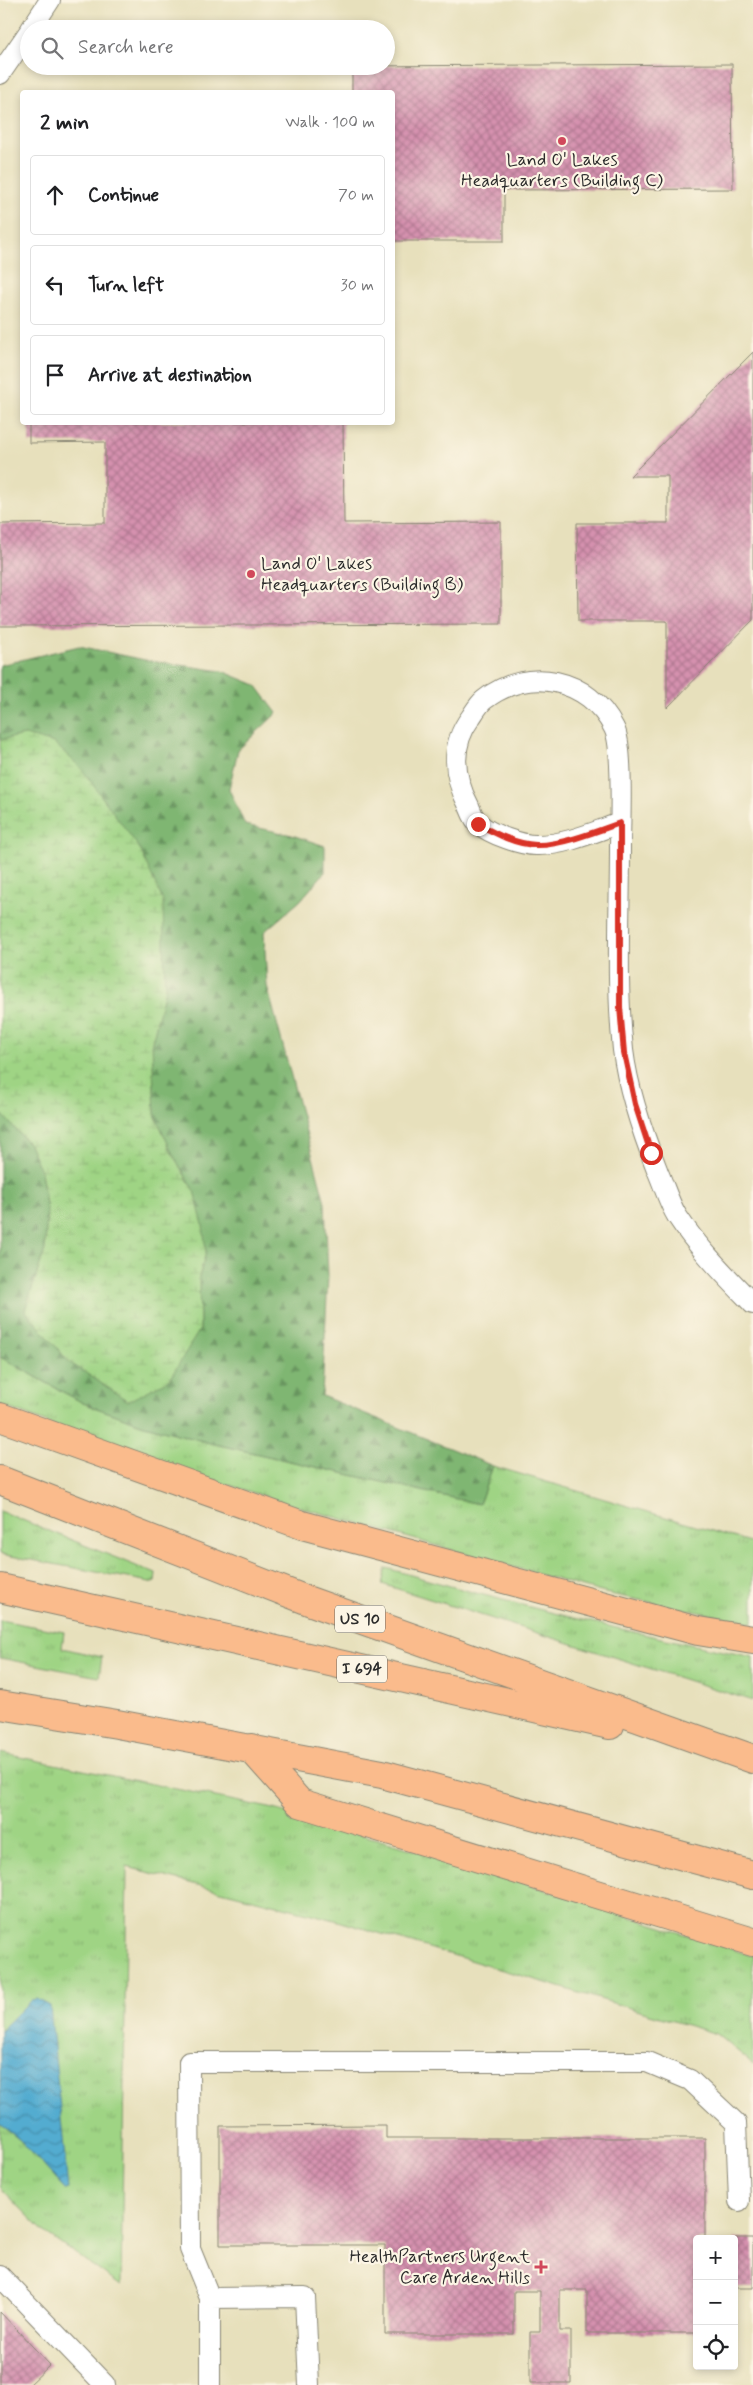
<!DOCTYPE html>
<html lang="en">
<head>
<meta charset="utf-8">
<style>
	body { margin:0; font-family:Mynerve,sans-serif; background:#f6f6f6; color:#202124 }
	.controls { position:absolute; right:15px; bottom:15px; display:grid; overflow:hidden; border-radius:5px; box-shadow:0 2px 8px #0003 }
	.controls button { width:45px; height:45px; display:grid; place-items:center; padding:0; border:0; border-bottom:1px solid #e0e0e0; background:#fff; color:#202124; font:25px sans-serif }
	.stop { position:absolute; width:15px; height:15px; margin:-11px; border:4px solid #d93025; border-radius:50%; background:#fff }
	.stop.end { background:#d93025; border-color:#fff; box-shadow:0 1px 5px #0008 }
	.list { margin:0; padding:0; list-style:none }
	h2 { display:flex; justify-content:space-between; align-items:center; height:65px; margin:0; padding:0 20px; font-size:21px }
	h2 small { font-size:16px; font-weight:400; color:#757577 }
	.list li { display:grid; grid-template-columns:32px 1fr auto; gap:15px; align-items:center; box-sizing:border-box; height:80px; margin:0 10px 10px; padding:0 10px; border:1px solid #e0e0e0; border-radius:5px }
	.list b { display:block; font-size:19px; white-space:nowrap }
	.list em { font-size:16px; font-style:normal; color:#757577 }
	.icon { flex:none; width:28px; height:28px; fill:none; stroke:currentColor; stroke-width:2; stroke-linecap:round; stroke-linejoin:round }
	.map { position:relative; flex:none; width:753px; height:2385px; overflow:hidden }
	.search { position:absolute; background:#fff; box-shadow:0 2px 8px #0003; left:20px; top:20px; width:375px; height:55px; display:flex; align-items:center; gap:12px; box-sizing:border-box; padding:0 18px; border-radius:28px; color:#757577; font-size:19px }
	.panel { position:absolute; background:#fff; box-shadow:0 2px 8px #0003; left:20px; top:90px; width:375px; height:335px; border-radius:5px }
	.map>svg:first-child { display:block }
	.grass { fill:url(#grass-tufts); stroke:#658058 }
	.forest { fill:url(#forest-firs); stroke:#55704e }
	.wetland { fill:url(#wetland-marsh); stroke:#658058 }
	.water { fill:url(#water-waves); stroke:#3f6c7e }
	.building { fill:url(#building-cross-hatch) }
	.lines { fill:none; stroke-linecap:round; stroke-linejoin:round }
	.lane-casing { stroke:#898674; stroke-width:22 }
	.highway-casing { stroke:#898674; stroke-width:30 }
	.lane { stroke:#fff; stroke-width:20 }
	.highway { stroke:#fabb8c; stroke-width:28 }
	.route { stroke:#d93025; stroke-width:6 }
	.poi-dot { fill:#d1495b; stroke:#fcf5e5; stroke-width:2 }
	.labels { text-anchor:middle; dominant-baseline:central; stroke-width:4.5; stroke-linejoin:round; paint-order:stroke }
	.shield { fill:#fcf5e5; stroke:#6a6863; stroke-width:1 }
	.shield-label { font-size:16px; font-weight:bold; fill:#2b2b2b }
	.poi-label { font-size:18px; fill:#2b2b2b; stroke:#fcf5e5 }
</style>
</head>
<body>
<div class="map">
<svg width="753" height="2385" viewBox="0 0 753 2385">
	<defs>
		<pattern id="grass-tufts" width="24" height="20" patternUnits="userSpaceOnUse" patternTransform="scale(1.25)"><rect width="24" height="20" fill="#9fd484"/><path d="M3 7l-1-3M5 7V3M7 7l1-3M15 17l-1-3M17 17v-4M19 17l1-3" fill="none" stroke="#89b672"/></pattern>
		<pattern id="forest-firs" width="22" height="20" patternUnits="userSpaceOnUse" patternTransform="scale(1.25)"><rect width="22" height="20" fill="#7fb672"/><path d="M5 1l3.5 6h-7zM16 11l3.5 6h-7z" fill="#68945e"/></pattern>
		<pattern id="wetland-marsh" width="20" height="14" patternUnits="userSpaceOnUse" patternTransform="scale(1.25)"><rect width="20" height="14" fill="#9fd484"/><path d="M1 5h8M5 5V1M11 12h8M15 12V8" fill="none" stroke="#89b672"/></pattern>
		<pattern id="water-waves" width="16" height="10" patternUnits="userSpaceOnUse" patternTransform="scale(1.25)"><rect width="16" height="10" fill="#53acd0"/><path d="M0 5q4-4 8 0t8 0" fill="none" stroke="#458ca9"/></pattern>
		<pattern id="building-cross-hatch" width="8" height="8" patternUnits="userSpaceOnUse" patternTransform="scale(1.25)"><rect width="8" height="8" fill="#d591af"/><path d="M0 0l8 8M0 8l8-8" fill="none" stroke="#ad778f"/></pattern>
	</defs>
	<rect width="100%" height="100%" fill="#fcf5e5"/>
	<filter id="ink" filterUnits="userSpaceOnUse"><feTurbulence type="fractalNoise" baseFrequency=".02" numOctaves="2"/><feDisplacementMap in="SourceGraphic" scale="10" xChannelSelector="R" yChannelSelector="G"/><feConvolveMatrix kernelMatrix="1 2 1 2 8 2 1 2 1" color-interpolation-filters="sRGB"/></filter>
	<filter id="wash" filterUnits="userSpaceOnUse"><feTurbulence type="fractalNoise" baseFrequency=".0096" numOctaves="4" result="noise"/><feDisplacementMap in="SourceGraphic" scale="20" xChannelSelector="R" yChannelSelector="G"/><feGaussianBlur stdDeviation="1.12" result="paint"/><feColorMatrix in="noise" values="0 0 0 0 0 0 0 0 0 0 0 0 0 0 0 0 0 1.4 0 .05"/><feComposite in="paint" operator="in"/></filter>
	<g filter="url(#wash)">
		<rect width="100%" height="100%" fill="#e7e0bc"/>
		<path class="grass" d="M0,1357L83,1403L141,1424L210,1443L479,1504L493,1466L753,1543V1623L605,1593L289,1504L131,1454L0,1405Z
			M0,1511L156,1574L155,1583L0,1554Z
			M386,1568C507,1603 629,1633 753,1657V1701L382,1584Z
			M0,1620L64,1632L62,1648L102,1657L99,1677L0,1658Z
			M0,1753L274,1809L486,1871L753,1956V2064L717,2034L335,1920L127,1867L121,2286L42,2230L0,2187V2124L20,2140L66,2190L68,2189L0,2031Z"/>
		<path class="forest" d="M79,646L145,660L222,671L256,685L277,713L238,750L229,789L245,825L292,835L325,846V872L300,901L264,932L267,986L325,1202L328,1276L322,1396L493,1466L479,1504L210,1443L141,1424L83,1403L0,1357V1112L29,1144L41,1171L47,1211L45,1250L25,1310L200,1329L199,1277L206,1252L194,1191L173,1155L155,1116L152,1042L165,989L25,735L0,740V665Z"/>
		<path class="wetland" d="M25,735L54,743L80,767L140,849L163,901L165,989L152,1042L155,1115L173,1155L194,1191L203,1225L206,1252L199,1277L200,1329L169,1380L128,1401L69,1362L25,1310L45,1250L47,1211L41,1171L29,1144L0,1112V740Z"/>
		<path class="water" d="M37,1999L50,2006L68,2189L66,2190L20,2140L0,2124V2031L31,2000Z"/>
		<g id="blocks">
			<path class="building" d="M732,64L733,189L504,190V241H392V92H352V66Z
				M753,352V620L667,708V621H578L577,523H668V476H630Z
				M29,422H343L344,523L501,522V624L0,626V524L105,523V442L29,443Z
				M386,2125V2138H705V2239H697V2333H587V2290H560V2331H571V2383H530V2332H540V2291H514V2334H385V2245H220V2126Z
				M734,2238H753V2288H734Z
				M0,2312L50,2365L29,2385H0Z"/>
		</g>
	</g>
	<g filter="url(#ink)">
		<use href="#blocks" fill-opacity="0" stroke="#898674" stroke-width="1"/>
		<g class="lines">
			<defs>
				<path id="lane" d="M31,29L50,0
					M0,74L29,32
					M620,823C594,832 565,845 538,845C523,846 490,834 479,824C474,820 471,811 469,806C453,776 450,745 471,717C475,711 479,704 484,700C528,665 589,678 614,728C624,747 620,823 620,849C620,916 616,984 623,1050C628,1091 643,1134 658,1172C664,1186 669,1203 677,1216C698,1248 726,1276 753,1304
					M0,2276L105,2385
					M210,2298L305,2297L309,2385
					M210,2385V2298L190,2249L189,2062H647L690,2080L736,2123L739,2201"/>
				<path id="highway" d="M0,1417L302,1525L698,1631L753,1640
					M0,1480L309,1601L753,1759
					M0,1588L610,1725
					M0,1705L117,1724L382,1774L753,1875
					M251,1748L300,1803L753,1942"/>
			</defs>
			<use href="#lane" class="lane-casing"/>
			<use href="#highway" class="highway-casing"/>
			<use href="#lane" class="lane"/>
			<use href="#highway" class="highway"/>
		</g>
	</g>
	<g class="lines" filter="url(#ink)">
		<path class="route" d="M478,824C496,834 515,844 536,845C559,846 598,831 620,823V1007L624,1053L635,1104L651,1153"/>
	</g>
	<g class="poi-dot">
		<circle cx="562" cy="141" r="5"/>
		<circle cx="251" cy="574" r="5"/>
		<path d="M538.5 2259.5h5v5h5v5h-5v5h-5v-5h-5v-5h5z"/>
	</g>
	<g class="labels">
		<g class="shield">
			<rect x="335" y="1605.5" width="50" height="27" rx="4"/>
			<rect x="337" y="1655.5" width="50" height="27" rx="4"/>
		</g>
		<g class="shield-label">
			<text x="360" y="1619">US 10</text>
			<text x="362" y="1669">I 694</text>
		</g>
		<g class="poi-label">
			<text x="562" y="160">Land O' Lakes<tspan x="562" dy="21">Headquarters (Building C)</tspan></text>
			<text x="261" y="564" text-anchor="start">Land O' Lakes<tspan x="261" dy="21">Headquarters (Building B)</tspan></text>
			<text x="530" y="2257" text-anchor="end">HealthPartners Urgent<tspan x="530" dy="21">Care Arden Hills</tspan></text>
		</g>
	</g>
</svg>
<div class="controls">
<button>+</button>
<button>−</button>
<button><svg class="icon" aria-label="locate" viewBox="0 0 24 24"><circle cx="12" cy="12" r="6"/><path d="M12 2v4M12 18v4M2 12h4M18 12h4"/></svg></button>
</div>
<div class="stop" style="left:651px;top:1153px"></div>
<div class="stop end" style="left:478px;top:824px"></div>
<div class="search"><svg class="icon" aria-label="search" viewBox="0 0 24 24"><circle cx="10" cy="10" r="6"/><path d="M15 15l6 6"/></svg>Search here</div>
<section class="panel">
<h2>2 min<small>Walk · 100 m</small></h2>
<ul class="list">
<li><svg class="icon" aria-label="ahead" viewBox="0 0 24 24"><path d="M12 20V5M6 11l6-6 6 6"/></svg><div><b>Continue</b></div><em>70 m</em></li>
<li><svg class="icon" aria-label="left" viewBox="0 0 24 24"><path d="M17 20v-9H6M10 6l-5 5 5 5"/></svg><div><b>Turn left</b></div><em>30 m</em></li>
<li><svg class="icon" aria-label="arrive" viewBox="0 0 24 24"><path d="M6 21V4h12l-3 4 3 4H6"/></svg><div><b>Arrive at destination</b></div></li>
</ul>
</section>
</div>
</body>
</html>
